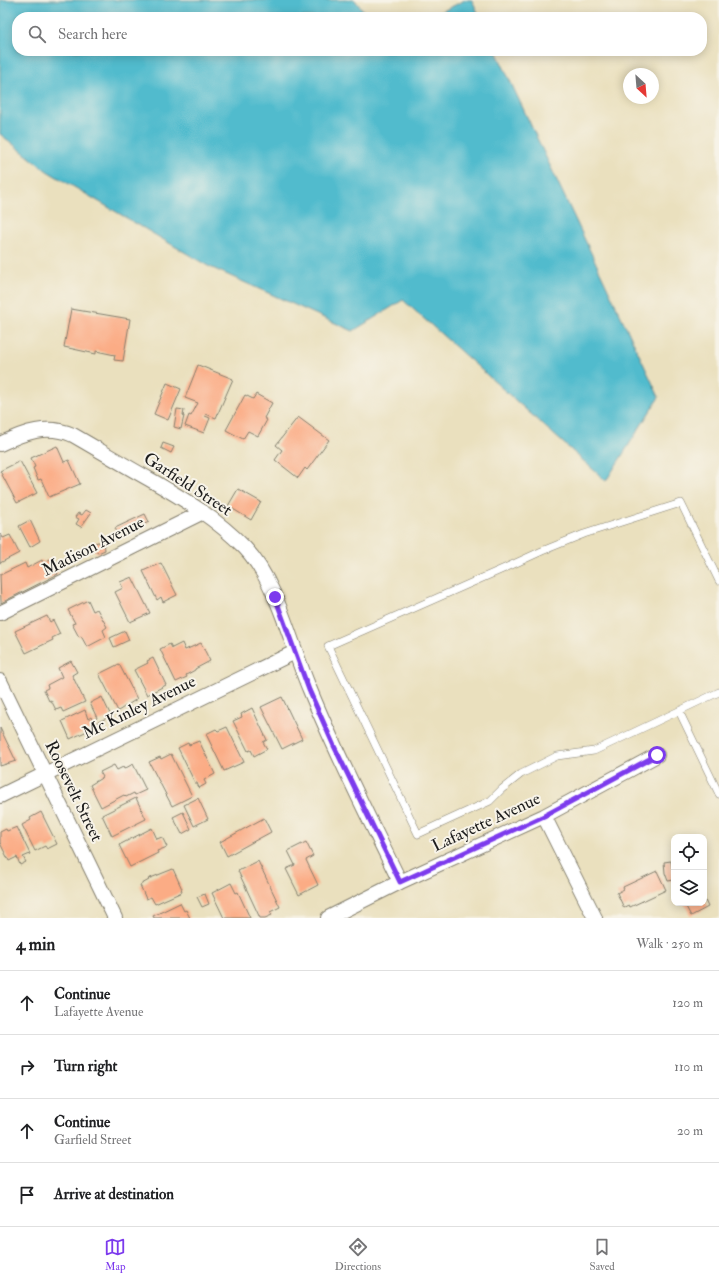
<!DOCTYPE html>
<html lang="en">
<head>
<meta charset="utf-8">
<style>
	body { margin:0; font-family:"IM FELL Double Pica",serif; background:#f6f6f6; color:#202124 }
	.controls { position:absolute; right:12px; bottom:12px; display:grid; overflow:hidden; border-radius:8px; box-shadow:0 2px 10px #0003 }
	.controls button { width:36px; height:36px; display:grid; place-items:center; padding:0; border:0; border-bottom:1px solid #e0e0e0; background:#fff; color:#202124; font:20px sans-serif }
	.compass { position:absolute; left:623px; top:68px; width:36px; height:36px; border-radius:50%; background:#fff; box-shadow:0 2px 10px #0003; rotate:154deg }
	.stop { position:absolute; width:12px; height:12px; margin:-9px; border:3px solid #7c3aed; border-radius:50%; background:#fff }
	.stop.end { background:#7c3aed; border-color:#fff; box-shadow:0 1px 4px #0008 }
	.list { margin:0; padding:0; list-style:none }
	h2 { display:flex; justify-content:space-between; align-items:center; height:52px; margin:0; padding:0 16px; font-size:17px }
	h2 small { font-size:13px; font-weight:400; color:#757577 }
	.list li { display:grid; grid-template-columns:26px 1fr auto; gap:12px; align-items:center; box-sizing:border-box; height:64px; padding:0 16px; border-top:1px solid #e0e0e0 }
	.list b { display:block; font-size:15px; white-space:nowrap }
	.list p { margin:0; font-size:13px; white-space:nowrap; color:#757577 }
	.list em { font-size:13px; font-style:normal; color:#757577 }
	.icon { flex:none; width:22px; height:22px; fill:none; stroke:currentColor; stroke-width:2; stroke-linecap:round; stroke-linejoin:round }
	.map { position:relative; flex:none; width:719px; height:918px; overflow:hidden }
	.search { position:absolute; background:#fff; box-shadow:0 2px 10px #0003; left:12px; right:12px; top:12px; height:44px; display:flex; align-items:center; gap:10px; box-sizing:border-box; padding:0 14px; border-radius:16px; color:#757577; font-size:15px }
	.sheet { height:308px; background:#fff }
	nav { display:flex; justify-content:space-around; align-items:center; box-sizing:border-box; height:56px; border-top:1px solid #e0e0e0; background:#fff; font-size:11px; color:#757577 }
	nav a { display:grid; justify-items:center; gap:2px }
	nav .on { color:#7c3aed }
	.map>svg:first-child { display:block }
	.water { fill:#51bbcd; stroke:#366c74 }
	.building { fill:#fbac85 }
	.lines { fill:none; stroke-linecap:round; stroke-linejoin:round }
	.lane-casing { stroke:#837e6d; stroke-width:8 }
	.street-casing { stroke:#837e6d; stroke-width:16 }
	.lane { stroke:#fff; stroke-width:7 }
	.street { stroke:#fff; stroke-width:14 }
	.route { stroke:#7c3aed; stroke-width:5 }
	.labels { text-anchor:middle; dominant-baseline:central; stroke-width:4; stroke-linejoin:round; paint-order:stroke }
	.street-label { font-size:17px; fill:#1c1c1c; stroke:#f7f3e8 }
</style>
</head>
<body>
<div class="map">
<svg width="719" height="918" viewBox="0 0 719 918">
	<rect width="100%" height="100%" fill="#f7f3e8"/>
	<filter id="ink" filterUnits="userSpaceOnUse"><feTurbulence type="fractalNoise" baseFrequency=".025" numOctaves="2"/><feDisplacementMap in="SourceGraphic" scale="8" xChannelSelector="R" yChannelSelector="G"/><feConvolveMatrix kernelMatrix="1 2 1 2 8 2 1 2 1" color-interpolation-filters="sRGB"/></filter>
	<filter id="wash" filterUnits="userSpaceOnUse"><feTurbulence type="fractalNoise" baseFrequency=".012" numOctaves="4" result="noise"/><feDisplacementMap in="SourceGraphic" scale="16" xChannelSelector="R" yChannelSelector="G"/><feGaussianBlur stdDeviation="0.9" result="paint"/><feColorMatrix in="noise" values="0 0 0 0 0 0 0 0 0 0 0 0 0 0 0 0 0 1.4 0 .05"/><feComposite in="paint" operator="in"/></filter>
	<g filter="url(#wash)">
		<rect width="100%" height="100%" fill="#eae0be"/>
		<path class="water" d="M0,0H355L368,17H17V51H496L659,397L606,481L403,300L353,331L208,266L47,171L0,134Z
			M465,0H472L480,17H431Z"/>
		<g id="blocks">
			<path class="building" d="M71,309L130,319L123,361L114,360L115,355L96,351V354L64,347Z
				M198,365L233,379L216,418L206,414L205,416L210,418L204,433L185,426L189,415L191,416L198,403L185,398Z
				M167,383L181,389L168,420L154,414Z
				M256,394L272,403L264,418L267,420L258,436L248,431L243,439L226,430L245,395L253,399Z
				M177,409L184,410L183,416H184L181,429L174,427Z
				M298,417L329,440L307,470L305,468L298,478L275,460L282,450L276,445Z
				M163,443L174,447L171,453L161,448Z
				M57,446L64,462L69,460L80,484L49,497L41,479L38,480L33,468L35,467L31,458Z
				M20,461L37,493L17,503L0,471Z
				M238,489L261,502L251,520L228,506Z
				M86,510L91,513L81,527L76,524L79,519L75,517L78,513L82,515Z
				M145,514L149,522L119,536L115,528Z
				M30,520L40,541L30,547L19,526Z
				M1,534L3,538L10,535L19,553L0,563V535Z
				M98,542L104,543L105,550L98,553L94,550L92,544Z
				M50,559L58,574L1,603L0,575L25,563L27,568L42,560L43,563Z
				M161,563L177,595L163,602L161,597L157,600L143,571Z
				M132,577L150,613L130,622L115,592L123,588L120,582Z
				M88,600L93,611L97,609L107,627L103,630L106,637L87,647L81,636L79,637L72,624L75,623L68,610Z
				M47,616L50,622L53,620L60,634L52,638L53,640L26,653L15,631Z
				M125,631L129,640L114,647L110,638Z
				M182,643L185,650L201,643L210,661L195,669V670L186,675L187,677L176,682L160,649L170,644L172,648Z
				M153,658L166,685L147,695L134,670L148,663L147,661Z
				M71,661L77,672L72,675L85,702L63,712L61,708L56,710L51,700L49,701L44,690L48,688L47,685L62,677L58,668Z
				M119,664L137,699L118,711L99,674Z
				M102,697L111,716L96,723L94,720L97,718L90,703Z
				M282,697L302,739L282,749L261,707Z
				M252,708L267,740L263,742L267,749L254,756L251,750L248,751L233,721L242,717L241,714Z
				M85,710L88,719L91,717L96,727L70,739L62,721Z
				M227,727L244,762L224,771L206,734L216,729L218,731Z
				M0,728L16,761L0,766Z
				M199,741L215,774L204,780L206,784L199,788L197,783H195L178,748L188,743L189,745Z
				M171,754L192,796L172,806L149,762L160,757L161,759Z
				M133,764L146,790L135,795L134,793L126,797L124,795L101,807L90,785L103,777L100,772L114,765L117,770L123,767L124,769Z
				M136,798L146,819L112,836L102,815Z
				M198,798L208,819L194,826L184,805Z
				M41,812L57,844L47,849L45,846L35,851L22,825L31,820L30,818Z
				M183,812L191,829L182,834L173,817Z
				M264,818L271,832L227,856L220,842Z
				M17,827L30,854L23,857L26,862L20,865L17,857L9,861L0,843V832L6,829L7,831Z
				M152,828L157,839L162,837L167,847L157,851L158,853L130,867L119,845Z
				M306,842L313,856L306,860L318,885L299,895L286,869L295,865L288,851Z
				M258,861L280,907L270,912L272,915L265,918H260L238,871Z
				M671,861L674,880L668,881L665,873L664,862Z
				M173,869L182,889L181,890L182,892L155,904L151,897L146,899L140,885L149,880L148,879Z
				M657,871L666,890L630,907L629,905L624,908L617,893L624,889L623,887Z
				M231,883L236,893L238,892L250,918H224L212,893Z
				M205,894L209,904L202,907L197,897Z
				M704,898L708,907L691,916L684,903H704Z
				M180,903L184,911L186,910L190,918H154L153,916Z"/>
		</g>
	</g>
	<g filter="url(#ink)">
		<use href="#blocks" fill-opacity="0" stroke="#837e6d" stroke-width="1"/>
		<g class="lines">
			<defs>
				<path id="lane" d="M719,581L681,503L584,534L542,551L505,568L328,646L418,834L490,801L502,789L521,774L557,756L594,751L719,692
					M679,711L719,794"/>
				<path id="street" d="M0,444C25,432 47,424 73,435C99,450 124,465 149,479C184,499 217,519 245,548C278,583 291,646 310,690C337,756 369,818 400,882
					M0,613L203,512
					M0,681L115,918
					M0,796L295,652
					M544,816L595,918
					M328,918L400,882L544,816L657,755"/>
			</defs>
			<use href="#lane" class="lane-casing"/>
			<use href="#street" class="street-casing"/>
			<use href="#lane" class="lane"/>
			<use href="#street" class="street"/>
		</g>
	</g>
	<g class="lines" filter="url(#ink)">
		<path class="route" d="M275,597L309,690L334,746L400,882L544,816L657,755"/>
	</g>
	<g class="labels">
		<g class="street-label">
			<text transform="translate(188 484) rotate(33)">Garfield Street</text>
			<text transform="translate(93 546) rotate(-27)">Madison Avenue</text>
			<text transform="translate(139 707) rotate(-26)">Mc Kinley Avenue</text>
			<text transform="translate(74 791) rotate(64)">Roosevelt Street</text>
			<text transform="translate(486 822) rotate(-25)">Lafayette Avenue</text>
		</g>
	</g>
</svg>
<div class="controls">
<button><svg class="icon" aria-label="locate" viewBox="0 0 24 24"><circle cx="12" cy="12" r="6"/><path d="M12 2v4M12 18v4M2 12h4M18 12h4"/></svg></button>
<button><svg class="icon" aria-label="layers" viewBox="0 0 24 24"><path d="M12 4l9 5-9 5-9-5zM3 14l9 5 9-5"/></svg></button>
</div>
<svg class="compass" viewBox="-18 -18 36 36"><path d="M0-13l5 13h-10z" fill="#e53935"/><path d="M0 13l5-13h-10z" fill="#757577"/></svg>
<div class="stop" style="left:657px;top:755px"></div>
<div class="stop end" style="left:275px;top:597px"></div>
<div class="search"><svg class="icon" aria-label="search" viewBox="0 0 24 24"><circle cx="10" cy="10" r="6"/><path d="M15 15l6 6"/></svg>Search here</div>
</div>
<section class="sheet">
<h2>4 min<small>Walk · 250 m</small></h2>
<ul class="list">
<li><svg class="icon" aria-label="ahead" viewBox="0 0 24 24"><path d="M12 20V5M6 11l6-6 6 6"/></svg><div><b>Continue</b><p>Lafayette Avenue</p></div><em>120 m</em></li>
<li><svg class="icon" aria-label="right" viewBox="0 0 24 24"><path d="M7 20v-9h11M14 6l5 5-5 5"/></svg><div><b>Turn right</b></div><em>110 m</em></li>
<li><svg class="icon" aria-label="ahead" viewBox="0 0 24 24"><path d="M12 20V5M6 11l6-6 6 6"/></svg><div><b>Continue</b><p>Garfield Street</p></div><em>20 m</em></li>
<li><svg class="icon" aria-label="arrive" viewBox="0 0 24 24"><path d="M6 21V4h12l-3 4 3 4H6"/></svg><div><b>Arrive at destination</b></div></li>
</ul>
</section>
<nav>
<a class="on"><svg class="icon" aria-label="map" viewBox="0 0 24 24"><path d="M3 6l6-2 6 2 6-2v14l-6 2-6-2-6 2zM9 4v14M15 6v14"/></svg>Map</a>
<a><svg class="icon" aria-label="directions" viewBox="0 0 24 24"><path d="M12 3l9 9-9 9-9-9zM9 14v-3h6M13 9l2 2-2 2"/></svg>Directions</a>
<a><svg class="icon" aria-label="saved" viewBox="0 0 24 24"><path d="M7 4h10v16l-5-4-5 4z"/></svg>Saved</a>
</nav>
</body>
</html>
